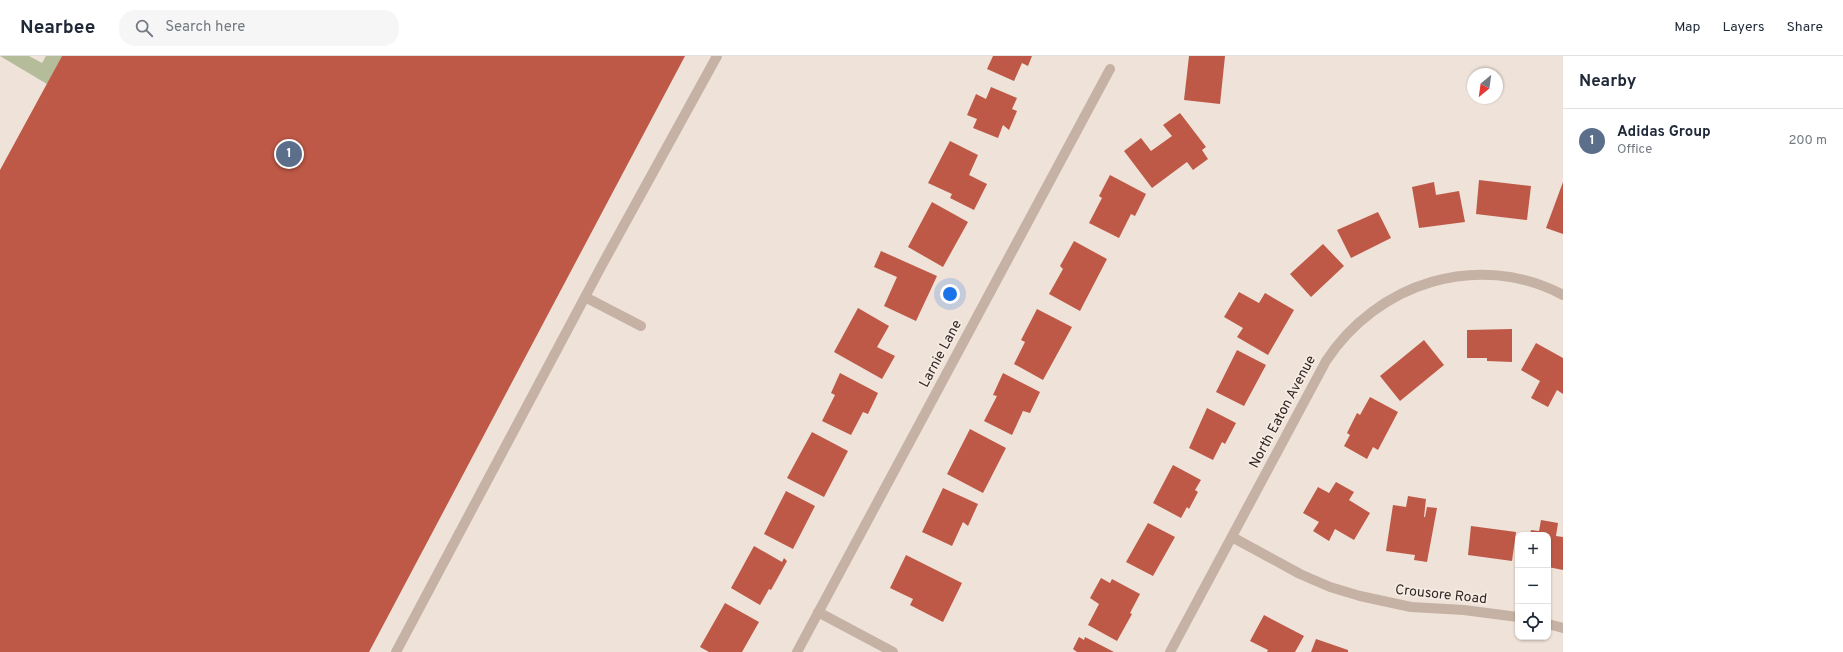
<!DOCTYPE html>
<html lang="en">
<head>
<meta charset="utf-8">
<style>
	body { margin:0; font-family:Overpass,sans-serif; background:#f6f6f7; color:#1f2937 }
	.controls { position:absolute; right:12px; bottom:12px; display:grid; overflow:hidden; border-radius:8px; box-shadow:0 1px 3px #0004 }
	.controls button { width:36px; height:36px; display:grid; place-items:center; padding:0; border:0; border-bottom:1px solid #e0e1e3; background:#fff; color:#1f2937; font:20px sans-serif }
	.compass { position:absolute; left:1467px; top:12px; width:36px; height:36px; border-radius:50%; background:#fff; box-shadow:0 1px 3px #0004; rotate:209deg }
	.you { position:absolute; left:950px; top:238px; width:14px; height:14px; margin:-10px; border:3px solid #fff; border-radius:50%; background:#1a73e8; box-shadow:0 0 0 6px #1a73e833 }
	.badge { display:grid; place-items:center; width:26px; height:26px; border-radius:50%; background:#1e504f; color:#fff; font-size:13px; font-weight:700 }
	.pin { position:absolute; translate:-50% -50%; border:2px solid #fff; box-shadow:0 1px 4px #0006 }
	.list { margin:0; padding:0; list-style:none }
	h2 { display:flex; justify-content:space-between; align-items:center; height:52px; margin:0; padding:0 16px; font-size:17px }
	h2 small { font-size:13px; font-weight:400; color:#747a83 }
	.list li { display:grid; grid-template-columns:26px 1fr auto; gap:12px; align-items:center; box-sizing:border-box; height:64px; padding:0 16px; border-top:1px solid #e0e1e3 }
	.list b { display:block; font-size:15px; white-space:nowrap }
	.list p { margin:0; font-size:13px; white-space:nowrap; color:#747a83 }
	.list em { font-size:13px; font-style:normal; color:#747a83 }
	.icon { flex:none; width:22px; height:22px; fill:none; stroke:currentColor; stroke-width:2; stroke-linecap:round; stroke-linejoin:round }
	.map { position:relative; flex:none; width:1563px; height:596px; overflow:hidden }
	header { display:flex; align-items:center; gap:24px; box-sizing:border-box; height:56px; padding:0 20px; background:#fff; border-bottom:1px solid #e0e1e3 }
	header strong { font-size:19px }
	nav { display:flex; gap:22px; margin-inline-start:auto; font-size:14px }
	.search { width:280px; height:36px; background:#f6f6f7; display:flex; align-items:center; gap:10px; box-sizing:border-box; padding:0 14px; border-radius:16px; color:#747a83; font-size:15px }
	main { display:flex }
	aside { flex:1; background:#fff }
	.map>svg:first-child { display:block }
	.green { fill:#b4bc99 }
	.building { fill:#be5947 }
	.lines { fill:none; stroke-linecap:round; stroke-linejoin:round }
	.service { stroke:#c6b1a5; stroke-width:10 }
	.minor { stroke:#c6b1a5; stroke-width:10 }
	.labels { text-anchor:middle; dominant-baseline:central; stroke-width:3.5; stroke-linejoin:round; paint-order:stroke }
	.street-label { font-size:14px; fill:#322826; stroke:#f7ece3 }
</style>
</head>
<body>
<header>
<strong>Nearbee</strong>
<div class="search"><svg class="icon" aria-label="search" viewBox="0 0 24 24"><circle cx="10" cy="10" r="6"/><path d="M15 15l6 6"/></svg>Search here</div>
<nav><a>Map</a><a>Layers</a><a>Share</a></nav>
</header>
<main>
<div class="map">
<svg width="1563" height="596" viewBox="0 0 1563 596">
	<rect width="100%" height="100%" fill="#efe2d8"/>
	<path class="green" d="M0,0H29L42,7L46,0H62L47,28Z"/>
	<path class="building" d="M62,0H685L369,596H0V114Z
		M993,0H1032L1028,10L1022,7L1014,25L987,13Z
		M1189,0H1225L1220,48L1184,44Z
		M991,31L1017,42L1012,53L1017,55L1009,74L1003,69L998,82L973,72L977,63L967,59L976,38L986,43Z
		M1180,57L1206,91L1202,94L1208,103L1193,114L1187,106L1152,132L1124,95L1141,82L1151,95L1172,80L1163,69Z
		M950,85L978,99L969,119L987,128L974,154L950,142L952,138L928,127Z
		M1110,119L1146,138L1135,160L1131,158L1119,182L1089,167L1102,142L1099,140Z
		M1479,124L1531,130L1527,164L1476,158Z
		M1434,126L1436,139L1459,135L1465,166L1419,172L1412,131Z
		M1563,126V178L1546,172Z
		M932,146L968,166L943,211L908,191Z
		M1378,156L1391,182L1351,202L1337,174Z
		M1074,185L1107,203L1080,255L1049,238L1063,213L1060,210Z
		M1323,188L1344,210L1311,241L1290,218Z
		M881,195L937,220L916,265L884,250L897,221L874,211Z
		M1239,236L1259,247L1265,237L1294,254L1268,299L1237,281L1243,272L1224,261Z
		M858,252L889,270L877,291L895,300L882,323L834,296Z
		M1037,253L1072,271L1043,324L1014,308L1025,286L1021,284Z
		M1512,273V306L1487,305V302H1467V274Z
		M1424,284L1444,309L1400,345L1380,320Z
		M1536,287L1563,302V338L1557,334L1548,351L1531,342L1540,325L1521,314Z
		M1237,294L1266,309L1244,350L1216,336Z
		M840,317L878,337L868,358L863,356L851,379L822,365L835,339L831,337Z
		M1003,317L1040,336L1030,357L1023,355L1012,379L984,365L997,340L993,339Z
		M1370,341L1398,356L1378,394L1373,391L1367,403L1344,390L1350,379L1347,377L1357,357L1360,359Z
		M1207,352L1236,367L1225,388L1222,386L1213,404L1189,392Z
		M970,373L1006,392L983,437L947,418Z
		M812,376L848,395L824,441L787,422Z
		M1173,409L1201,424L1195,434L1198,436L1189,453L1187,451L1181,462L1153,447Z
		M1336,426L1354,436L1349,444L1370,457L1354,484L1335,473L1329,485L1313,475L1319,466L1303,457L1318,431L1329,437Z
		M943,432L978,448L968,470L963,466L952,490L922,476Z
		M786,435L815,450L793,493L764,478Z
		M1408,440L1426,443L1424,461H1425L1427,451L1437,452L1427,506L1414,504L1415,499L1386,495L1393,449L1406,451Z
		M1541,464L1558,467L1556,480L1563,481V514L1548,511V479H1530L1531,474L1539,475Z
		M1148,467L1175,481L1153,520L1126,506Z
		M1471,470L1516,476L1512,505L1468,499Z
		M754,490L782,506L784,502L787,505L771,534L769,533L760,549L731,532Z
		M906,499L962,527L943,566L910,549L913,543L890,532Z
		M1101,522L1110,527L1112,523L1140,538L1130,557L1132,558L1117,585L1088,569L1099,548L1090,542Z
		M725,547L759,566L742,596H709L700,591Z
		M1264,559L1304,580L1295,596H1267L1268,594L1250,585Z
		M1079,581L1084,584L1085,581L1114,596H1077L1073,593Z
		M1316,583L1348,594V596H1311Z"/>
	<g class="lines">
		<path class="service" d="M585,241L641,270
			M396,596L602,209L717,0"/>
		<path class="minor" d="M1232,481L1300,518L1330,531L1360,540L1411,551L1464,554L1518,561
			M818,556L893,596
			M1548,568L1563,572
			M797,596L1110,13
			M1170,596L1326,305C1377,227 1478,194 1563,239"/>
	</g>
	<g class="labels">
		<g class="street-label">
			<text transform="translate(941 298) rotate(-62)">Larnie Lane</text>
			<text transform="translate(1283 356) rotate(-62)">North Eaton Avenue</text>
			<text transform="translate(1441 539) rotate(6)">Crousore Road</text>
		</g>
	</g>
</svg>
<div class="controls">
<button>+</button>
<button>−</button>
<button><svg class="icon" aria-label="locate" viewBox="0 0 24 24"><circle cx="12" cy="12" r="6"/><path d="M12 2v4M12 18v4M2 12h4M18 12h4"/></svg></button>
</div>
<svg class="compass" viewBox="-18 -18 36 36"><path d="M0-13l5 13h-10z" fill="#e53935"/><path d="M0 13l5-13h-10z" fill="#747a83"/></svg>
<div class="you"></div>
<div class="pin badge" style="left:289px;top:98px;background:#5c6f8a">1</div>
</div>
<aside>
<h2>Nearby<small></small></h2>
<ul class="list">
<li><span class="badge" style="background:#5c6f8a">1</span><div><b>Adidas Group</b><p>Office</p></div><em>200 m</em></li>
</ul>
</aside>
</main>
</body>
</html>
